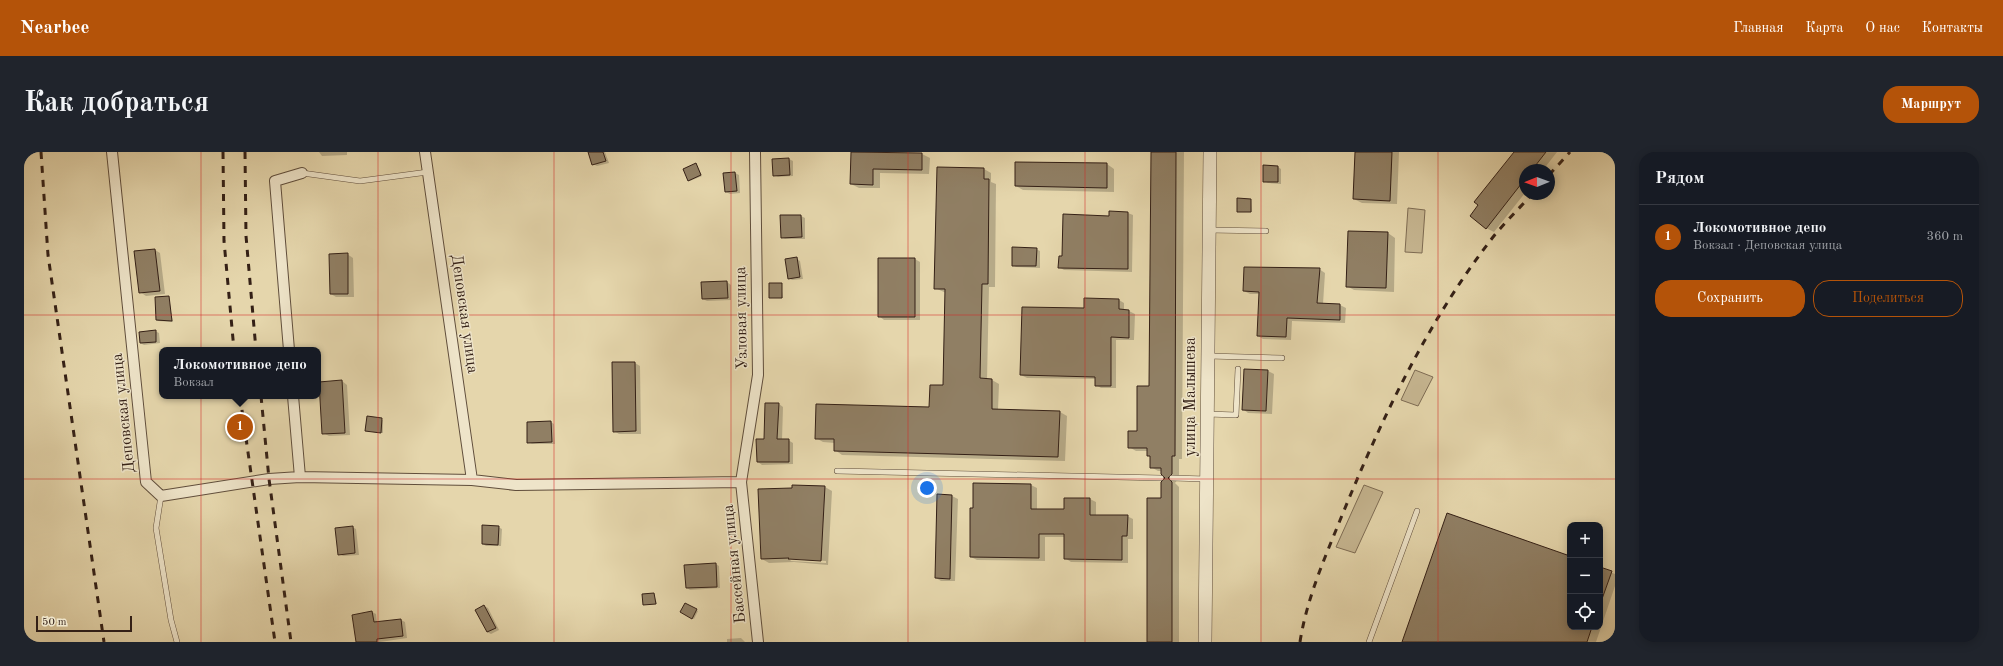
<!DOCTYPE html>
<html lang="ru">
<head>
<meta charset="utf-8">
<style>
	body { margin:0; font-family:"Old Standard TT",serif; background:#20242c; color:#f1f3f6 }
	.controls { position:absolute; right:12px; bottom:12px; display:grid; overflow:hidden; border-radius:8px; box-shadow:0 2px 10px #0003 }
	.controls button { width:36px; height:36px; display:grid; place-items:center; padding:0; border:0; border-bottom:1px solid #363941; background:#171b24; color:#f1f3f6; font:20px sans-serif }
	.compass { position:absolute; left:1495px; top:12px; width:36px; height:36px; border-radius:50%; background:#171b24; box-shadow:0 2px 10px #0003; rotate:269deg }
	.scale { position:absolute; left:12px; bottom:10px; width:96px; box-sizing:border-box; padding-left:4px; border:2px solid #342016; border-top:0; font-size:11px; line-height:14px; white-space:nowrap; color:#342016; -webkit-text-stroke:3px #eee4c9; paint-order:stroke }
	.you { position:absolute; left:903px; top:336px; width:14px; height:14px; margin:-10px; border:3px solid #fff; border-radius:50%; background:#1a73e8; box-shadow:0 0 0 6px #1a73e833 }
	.badge { display:grid; place-items:center; width:26px; height:26px; border-radius:50%; background:#b45309; color:#fff; font-size:13px; font-weight:700 }
	.pin { position:absolute; translate:-50% -50%; border:2px solid #fff; box-shadow:0 1px 4px #0006 }
	.popup { position:absolute; left:135px; top:195px; width:162px; height:52px; box-sizing:border-box; display:grid; place-content:center; border-radius:8px; background:#171b24; filter:drop-shadow(0 1px 3px #0005); font-size:13px; white-space:nowrap; color:#9ea1a6 }
	.popup b { font-size:15px; color:#f1f3f6 }
	.popup::after { content:''; position:absolute; left:50%; top:100%; margin-left:-8px; border:8px solid transparent; border-top-color:#171b24 }
	.list { margin:0; padding:0; list-style:none }
	h2 { display:flex; justify-content:space-between; align-items:center; height:52px; margin:0; padding:0 16px; font-size:17px }
	h2 small { font-size:13px; font-weight:400; color:#9ea1a6 }
	.list li { display:grid; grid-template-columns:26px 1fr auto; gap:12px; align-items:center; box-sizing:border-box; height:64px; padding:0 16px; border-top:1px solid #363941 }
	.list b { display:block; font-size:15px; white-space:nowrap }
	.list p { margin:0; font-size:13px; white-space:nowrap; color:#9ea1a6 }
	.list em { font-size:13px; font-style:normal; color:#9ea1a6 }
	.actions { display:flex; gap:8px; padding:12px 16px }
	.actions a { flex:1; padding:9px 0; border:1px solid #b45309; border-radius:16px; text-align:center; font-size:14px; color:#b45309 }
	.actions .main { background:#b45309; color:#fff }
	.icon { flex:none; width:22px; height:22px; fill:none; stroke:currentColor; stroke-width:2; stroke-linecap:round; stroke-linejoin:round }
	.map { position:relative; flex:none; width:1591px; height:490px; overflow:hidden; border-radius:16px }
	header { display:flex; align-items:center; gap:24px; box-sizing:border-box; height:56px; padding:0 20px; background:#b45309; color:#fff }
	header strong { font-size:19px }
	nav { display:flex; gap:22px; margin-inline-start:auto; font-size:14px }
	.intro { display:flex; align-items:center; justify-content:space-between; box-sizing:border-box; height:96px; padding:0 24px }
	h1 { margin:0; font-size:28px }
	.button { padding:10px 18px; border-radius:16px; background:#b45309; color:#fff; font-size:14px; font-weight:700 }
	main { display:flex; gap:24px; padding:0 24px }
	aside { flex:1; background:#171b24; border-radius:16px; box-shadow:0 2px 10px #0003 }
	.map>svg:first-child { display:block }
	.green { fill:#c7b792; stroke:#7e6c54 }
	.shadow { fill:#0003; fill-rule:evenodd }
	.building { fill:#907f64; stroke:#342016 }
	.lines { fill:none; stroke-linecap:round; stroke-linejoin:round }
	.service-casing { stroke:#604e3c; stroke-width:6 }
	.minor-casing { stroke:#604e3c; stroke-width:12 }
	.tertiary-casing { stroke:#604e3c; stroke-width:14 }
	.service { stroke:#eee4c9; stroke-width:5 }
	.minor { stroke:#eee4c9; stroke-width:10 }
	.tertiary { stroke:#eee4c9; stroke-width:13 }
	.rail { stroke:#342016; stroke-width:3; stroke-dasharray:7 7; stroke-linecap:butt }
	.grid { fill:none; stroke:#d62828; stroke-width:1; stroke-opacity:0.55 }
	.labels { text-anchor:middle; dominant-baseline:central; stroke-width:3; stroke-linejoin:round; paint-order:stroke }
	.street-label { font-size:16px; fill:#342016; stroke:#eee4c9 }
</style>
</head>
<body>
<header>
<strong>Nearbee</strong>
<nav><a>Главная</a><a>Карта</a><a>О нас</a><a>Контакты</a></nav>
</header>
<div class="intro"><h1>Как добраться</h1><a class="button">Маршрут</a></div>
<main>
<div class="map">
<svg width="1591" height="490" viewBox="0 0 1591 490">
	<rect width="100%" height="100%" fill="#e5d6ac"/>
	<filter id="stains"><feTurbulence type="fractalNoise" baseFrequency=".005" numOctaves="4"/><feColorMatrix values="0 0 0 0 .2 0 0 0 0 .09 0 0 0 0 .02 0 0 0 .5 -.17"/></filter>
	<radialGradient id="worn" r=".72"><stop offset=".6" stop-color="#630" stop-opacity="0"/><stop offset="1" stop-color="#630" stop-opacity=".3"/></radialGradient>
	<path class="green" d="M1384,56L1401,58L1398,101L1381,100Z
		M1391,218L1409,225L1394,254L1377,248Z
		M1340,333L1359,340L1331,401L1312,395Z"/>
	<path class="shadow" d="M295,0H323V3L298,4Z
		M565,0H581L585,11L573,14L569,12Z
		M828,0L898,2L906,6L905,22L856,21V36H835L827,32Z
		M1128,0H1160L1158,307H1155V326L1151,331L1155,335V490H1112H1124L1138,347L1142,326L1138,319H1134L1127,315V305L1124,303V299H1112L1105,295L1114,280L1126,235Z
		M1332,0H1375L1373,52L1338,51L1330,47Z
		M1491,0H1533L1519,18H1501V41L1470,80L1462,76Z
		M765,7L769,9V24L754,25L750,23Z
		M672,12L678,24L666,29L664,28Z
		M1083,12L1090,17V40L999,38L992,34Z
		M1254,15L1257,17V32L1244,31L1240,29Z
		M914,16L960,17L967,21V30L972,32L971,135H965L963,228H968L975,232L974,258L1036,260L1043,264L1041,309L818,303L811,298V291L799,290L792,286L906,256L920,234L922,141L911,136Z
		M700,21H711L715,23L716,41L706,42L702,40Z
		M1227,48L1228,60H1216Z
		M1104,61L1109,63L1108,120L1040,118L1035,115L1038,105L1086,65Z
		M757,64H777L781,66V87H761L758,85Z
		M1325,80L1364,81L1371,86L1370,140L1330,138L1323,134Z
		M1012,97L1016,99V116L992,115L989,113Z
		M131,98L136,101L141,142L122,144L116,140Z
		M323,102L329,106L330,145H312L307,142Z
		M773,107L776,109L779,127L768,128L765,126Z
		M891,107L896,110V168H860L855,164Z
		M1295,117L1301,121L1299,152L1316,153L1322,156L1321,171L1268,169L1267,188L1239,187L1234,184L1236,142H1226L1220,139Z
		M703,130L707,133V148L683,149L679,147Z
		M757,132L759,146L746,145Z
		M144,145L149,170L134,169L133,168Z
		M1095,148L1100,151V158L1105,159L1111,162L1110,188H1092V236H1077L1072,233V227L1003,226L997,223L1061,157Z
		M131,179L135,181L136,191L120,193L116,191Z
		M611,211L616,214L617,282H595L590,279Z
		M1221,218L1244,219L1250,222L1248,262L1224,261L1219,257Z
		M318,229L323,233L326,283L305,284L299,281Z
		M755,252L759,255L758,288H764L769,291V312L738,313L734,310Z
		M343,265L359,268V281L342,278Z
		M527,270L530,272L531,292H508L504,290Z
		M1007,333L1013,336V358H1041V347H1066L1072,350V364H1103L1109,367V387H1104V411L1047,410L1041,406V385H1021V409L953,408L947,405Z
		M769,334L801,335L808,339L804,413L770,410L745,411L738,407ZM765,406L802,409V411L767,409Z
		M928,344L934,347L931,429H917L912,426Z
		M328,375L332,377L335,403L319,404L315,402Z
		M474,375L478,377L477,394H462L459,392Z
		M1546,405V475H1576V416L1591,422V434L1572,490H1379Z
		M692,412L695,414L696,436L666,438L663,436Z
		M630,442L633,452H620L619,443Z
		M661,452L674,459L670,467L657,460Z
		M460,454L464,456L475,478L467,482L463,480Z
		M348,460L352,462L353,471L377,468L381,470L383,486L356,490H333Z
		M717,486L721,490H703V487Z"/>
	<path class="building" d="M564,0H579L582,9L568,13Z
		M827,0L898,1V18L849,17V33L826,32Z
		M1127,0H1152L1151,304H1148V322L1144,326L1148,330V490H1123V346H1137V330L1141,326L1137,322V316H1126V304H1123V296H1104V279H1113V234H1125Z
		M1331,0H1368L1366,49L1329,47Z
		M1490,0H1522L1508,18H1501V27L1462,77L1446,64L1454,53L1450,50Z
		M765,6L766,23L749,24L748,7Z
		M991,10L1083,11V36L991,34Z
		M672,11L677,23L664,29L659,17Z
		M1239,13L1254,14V30H1239Z
		M913,15L960,16V27H965L964,132H958L956,226L968,227V257L1036,259L1034,305L810,299V287H791L792,252L905,255L906,233H919L921,137H910Z
		M711,20L713,39L701,40L699,21Z
		M1213,46L1227,47V60H1213Z
		M1085,59L1104,60V117L1034,116L1035,104H1038L1039,62L1085,64Z
		M756,63H777L778,85L757,86Z
		M1324,79L1364,80L1362,136L1322,135Z
		M988,95L1013,96L1012,114H988Z
		M131,97L136,139L115,141L110,99Z
		M324,101V142H306L305,102Z
		M773,105L776,125L764,127L761,107Z
		M854,106H891V165H854Z
		M1220,115L1296,116L1293,151L1316,152V168L1263,166L1262,185L1233,184L1235,140L1219,139Z
		M703,129L704,146L678,147L677,130Z
		M745,131H758V146H745Z
		M145,144L148,169L132,168L131,145Z
		M1060,146L1095,147V157L1105,158V186L1087,185V234H1071V225L996,223L998,155L1060,156Z
		M132,178V190L116,191L115,180Z
		M588,210H611L612,279L589,280Z
		M1220,217L1244,218L1242,259L1218,258Z
		M318,228L321,281L298,282L295,230Z
		M741,251H755L753,287H765V310H733L732,287H740Z
		M343,264L358,266L357,281L341,279Z
		M527,269L528,290L503,291V270Z
		M949,331L1007,332V357H1040V346H1066V363H1104L1103,384H1098V408L1040,407V382H1015V406L946,405V356H949Z
		M768,333L801,334L797,409L764,407L765,406L737,407L734,337L768,336Z
		M913,342L928,343L926,427L911,426Z
		M1423,361L1546,404V475H1568L1563,490H1378Z
		M458,373L475,374L474,393L458,392Z
		M329,374L331,401L314,403L311,376Z
		M692,411L693,435L662,436L660,413Z
		M1576,415L1588,419L1578,447H1576Z
		M630,441L632,452L619,453L618,442Z
		M661,451L673,457L668,467L656,460Z
		M460,453L472,476L463,480L451,458Z
		M348,459L350,470L377,467L379,484L353,487V490H332L328,463Z"/>
	<g class="lines">
		<defs>
			<path id="service" d="M278,21L336,29L404,20
				M1186,78L1242,79
				M1185,204L1258,206
				M1184,262L1212,263L1214,217
				M813,319L1137,326
				M1148,326L1182,327
				M137,344L132,376L147,468L153,490
				M1345,490L1393,359"/>
			<path id="minor" d="M88,0L122,330L137,344L245,327L276,325L448,328
				M401,0L448,328L492,333L717,330
				M731,0L734,223L717,330L734,490
				M265,198L251,29L278,21
				M269,244L276,325"/>
			<path id="tertiary" d="M1181,490L1186,0"/>
		</defs>
		<use href="#service" class="service-casing"/>
		<use href="#minor" class="minor-casing"/>
		<use href="#tertiary" class="tertiary-casing"/>
		<use href="#service" class="service"/>
		<use href="#minor" class="minor"/>
		<use href="#tertiary" class="tertiary"/>
		<path class="rail" d="M17,0L24,103L80,490
			M199,0L200,89L210,198
			M221,0L222,84L232,198
			M1525,23L1546,0
			M216,244L251,490
			M237,244L245,327L267,490
			M1276,490C1283,445 1302,403 1319,361C1358,266 1403,171 1466,89C1478,73 1494,58 1508,42"/>
	</g>
	<path class="grid" d="M177,0V490M354,0V490M530,0V490M707,0V490M884,0V490M1061,0V490M1237,0V490M1414,0V490M0,163H1591M0,327H1591"/>
	<g class="labels">
		<g class="street-label">
			<text transform="translate(440 162) rotate(82)">Деповская улица</text>
			<text transform="translate(718 166) rotate(-91)">Узловая улица</text>
			<text transform="translate(1167 245) rotate(-90)">улица Малышева</text>
			<text transform="translate(100 261) rotate(-96)">Деповская улица</text>
			<text transform="translate(711 412) rotate(-96)">Бассейная улица</text>
		</g>
	</g>
	<rect width="100%" height="100%" filter="url(#stains)"/>
	<rect width="100%" height="100%" fill="url(#worn)"/>
</svg>
<div class="controls">
<button>+</button>
<button>−</button>
<button><svg class="icon" aria-label="locate" viewBox="0 0 24 24"><circle cx="12" cy="12" r="6"/><path d="M12 2v4M12 18v4M2 12h4M18 12h4"/></svg></button>
</div>
<svg class="compass" viewBox="-18 -18 36 36"><path d="M0-13l5 13h-10z" fill="#e53935"/><path d="M0 13l5-13h-10z" fill="#9ea1a6"/></svg>
<div class="scale">50 m</div>
<div class="you"></div>
<div class="pin badge" style="left:216px;top:275px">1</div>
<div class="popup"><b>Локомотивное депо</b>Вокзал</div>
</div>
<aside>
<h2>Рядом<small></small></h2>
<ul class="list">
<li><span class="badge">1</span><div><b>Локомотивное депо</b><p>Вокзал · Деповская улица</p></div><em>360 m</em></li>
</ul>
<div class="actions"><a class="main">Сохранить</a><a>Поделиться</a></div>
</aside>
</main>
</body>
</html>
